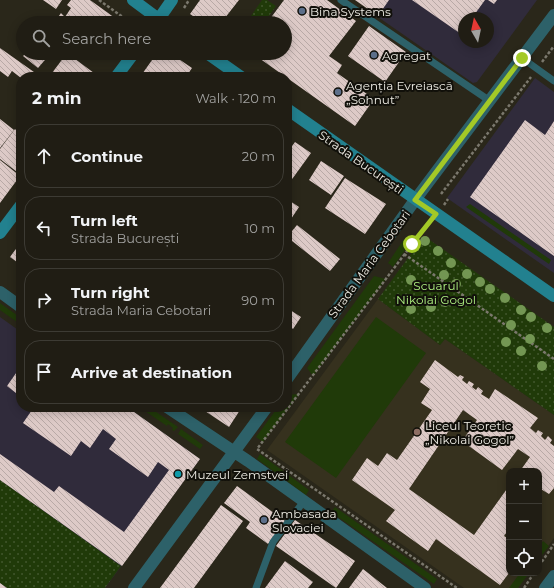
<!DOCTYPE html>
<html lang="en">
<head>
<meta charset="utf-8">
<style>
	body { margin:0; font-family:Montserrat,sans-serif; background:#28261d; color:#f1f3f6 }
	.controls { position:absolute; right:12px; bottom:12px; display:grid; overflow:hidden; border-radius:8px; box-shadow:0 2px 10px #0003 }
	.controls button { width:36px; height:36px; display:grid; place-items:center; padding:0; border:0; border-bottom:1px solid #3d3b34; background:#201d14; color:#f1f3f6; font:20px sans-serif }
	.compass { position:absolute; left:458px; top:12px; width:36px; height:36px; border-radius:50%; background:#201d14; box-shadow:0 2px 10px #0003; rotate:351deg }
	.stop { position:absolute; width:12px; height:12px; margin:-9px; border:3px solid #a3c927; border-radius:50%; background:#fff }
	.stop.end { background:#a3c927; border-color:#fff; box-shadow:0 1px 4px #0008 }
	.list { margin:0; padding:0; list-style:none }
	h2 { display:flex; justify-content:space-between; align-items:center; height:52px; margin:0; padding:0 16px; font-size:17px }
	h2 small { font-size:13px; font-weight:400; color:#a2a2a0 }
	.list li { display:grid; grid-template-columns:26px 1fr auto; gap:12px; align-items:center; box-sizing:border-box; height:64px; margin:0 8px 8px; padding:0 8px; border:1px solid #3d3b34; border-radius:16px }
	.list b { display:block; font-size:15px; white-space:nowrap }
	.list p { margin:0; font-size:13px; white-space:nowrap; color:#a2a2a0 }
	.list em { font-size:13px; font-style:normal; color:#a2a2a0 }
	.icon { flex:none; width:22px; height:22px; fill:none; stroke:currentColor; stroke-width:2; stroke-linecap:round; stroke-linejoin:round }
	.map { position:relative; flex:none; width:554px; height:588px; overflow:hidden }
	.search { position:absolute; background:#201d14; box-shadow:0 2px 10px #0003; left:16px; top:16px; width:276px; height:44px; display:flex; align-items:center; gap:10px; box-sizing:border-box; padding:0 14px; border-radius:22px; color:#a2a2a0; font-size:15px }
	.panel { position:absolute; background:#201d14; box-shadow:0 2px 10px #0003; left:16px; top:72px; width:276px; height:340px; border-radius:16px }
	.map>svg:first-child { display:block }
	.commercial { fill:#302b3b; fill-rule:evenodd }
	.built { fill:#36311e }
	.green { fill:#203a09 }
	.park { fill:url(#park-dots) }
	.building { fill:url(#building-back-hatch) }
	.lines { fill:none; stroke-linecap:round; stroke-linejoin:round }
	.path { stroke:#7b786d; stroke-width:2.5; stroke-dasharray:3 2; stroke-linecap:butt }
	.lane { stroke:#2d6169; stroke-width:7 }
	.street { stroke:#2d6169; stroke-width:12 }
	.secondary { stroke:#22818f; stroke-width:12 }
	.tree { fill:#739653 }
	.route { stroke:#a3c927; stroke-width:5 }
	.service-dot { fill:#5c6f8a; stroke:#11100a; stroke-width:1.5 }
	.education-dot { fill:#8d6e63; stroke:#11100a; stroke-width:1.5 }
	.culture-dot { fill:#0f9aa8; stroke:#11100a; stroke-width:1.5 }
	.labels { text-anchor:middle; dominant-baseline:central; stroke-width:4; stroke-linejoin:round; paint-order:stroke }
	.poi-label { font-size:12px; fill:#eeece4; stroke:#11100a; text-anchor:start }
	.street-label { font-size:12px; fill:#eeece4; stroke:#11100a }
	.park-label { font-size:12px; fill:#aef081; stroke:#11100a }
</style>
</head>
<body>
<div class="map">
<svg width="554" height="588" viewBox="0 0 554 588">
	<defs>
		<pattern id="park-dots" width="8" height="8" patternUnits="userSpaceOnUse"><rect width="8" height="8" fill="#203a09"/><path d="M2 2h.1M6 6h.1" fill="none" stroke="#41572d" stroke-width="1.8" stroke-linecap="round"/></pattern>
		<pattern id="building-back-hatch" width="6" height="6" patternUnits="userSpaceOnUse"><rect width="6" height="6" fill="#ddcac7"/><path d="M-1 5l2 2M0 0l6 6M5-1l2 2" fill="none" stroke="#b8a9a6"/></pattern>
	</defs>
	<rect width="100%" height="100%" fill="#2a271a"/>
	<path class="commercial" d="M361,0H537L477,82L473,83L378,17L380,13ZM464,18H488V42H464Z
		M535,78L554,92V273L447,198Z
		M0,317L21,332V407H127L200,459L105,588H0Z"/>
	<path class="built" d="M378,299L440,345L445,339L554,415V538L539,559V471H509V573H529L518,588H464L267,450Z"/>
	<path class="green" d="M470,204L551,260L549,264L466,207Z
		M404,239L410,243L393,267L388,263Z
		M374,276L386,279L313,376L307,368Z
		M0,303L21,318V322L18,320L17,322L0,310Z
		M376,317L426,353L336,478L285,442Z
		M299,394L263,442L256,437L278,407H287V395Z
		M143,407H149L178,427L174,431L172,430L173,428L168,424L167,426L142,409Z
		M181,429L203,445L200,449L178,434Z
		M260,454L309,490L306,495L257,459Z
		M335,507L437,579L434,584L331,512Z
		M543,541L549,546L539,559V547Z
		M520,573H529L518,588H509Z"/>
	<path class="park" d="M262,0H267L276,6L264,23H246Z
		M424,236L554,327V415L445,339L440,345L378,299Z
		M0,480L121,566L105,588H7L0,583Z"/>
	<path class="building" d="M43,0H62L56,9Z
		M71,0H90L122,23H99L95,20L92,23H54L61,13L65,17L71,8L67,5Z
		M200,0H239L221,23H203L190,14Z
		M284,0H327L356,21L329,56L342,65L337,73L374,99L355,126L252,53H285V23H267Z
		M355,0H389L378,16Z
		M412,0H485L472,18H464V29L461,34Z
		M488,0H497L494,4Z
		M369,26L406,52L385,82L348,56Z
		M0,48L41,77L21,78L12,71L8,77L0,71Z
		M26,53H51L38,68L23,56Z
		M67,53L94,73L91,77H49Z
		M157,53H170L192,68L186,77H140Z
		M21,118V129L16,125Z
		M0,119L14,130L0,148Z
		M525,120L545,135L554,121V256L470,197Z
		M15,129L21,134V175L0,159V149Z
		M295,142L311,153L290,182L287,180V153Z
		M0,160L20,176L0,203Z
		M321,161L344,176L331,195L309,180Z
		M345,178L386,204L365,234L325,208Z
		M287,199L299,207L289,222L287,221Z
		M297,225L340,259L330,271L287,237Z
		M21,242V265L10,257Z
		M287,308L301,317L293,329L287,325Z
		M435,360L458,377L460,375L464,377L462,380L467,384L469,381L474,384L472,387L476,390L478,387L483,391L481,394L489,399L495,389L538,418L530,428L536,433L538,430L543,433L541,436L545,440L548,436L552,440L550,443L554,446V488L549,494L539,488V471H520L530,457L518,449L502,470L462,441L477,420L463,410L409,489L474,535L509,486V529L504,536L509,539V551L506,556L509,559V573L500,585L436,539L428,551L386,521L395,510L352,480L367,458L378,466L387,453L397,460L432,410L421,403L430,389L420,382Z
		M21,366V397L7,386Z
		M34,407H127L200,459L122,566L0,480V454L54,492L59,486L124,532L169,470L158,462L148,477L109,449L116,439L103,429L90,448L81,441L71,456L23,423Z
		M199,407H242L229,427Z
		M237,486L285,521L268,544L246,528L250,522L224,503Z
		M221,505L243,521L194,588H160Z
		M295,520L355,561L336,588L276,546Z
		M285,561L313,582L308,588H265Z
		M363,569L387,588H349Z
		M0,583L7,588H0Z"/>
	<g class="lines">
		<path class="path" d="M99,0L131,23
			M184,8L189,0
			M542,62L554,46
			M441,194L531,77
			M444,205L448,199
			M429,222L257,449L457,588
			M404,254L554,359
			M539,566L554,544
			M524,588L534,573"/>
		<path class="lane" d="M341,0L490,101
			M522,58L554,81
			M256,588L273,542L304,501"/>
		<path class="street" d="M0,292L21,307
			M287,379L415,200L554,15
			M167,407L248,461L425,588
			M134,588L267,407
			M545,588L554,576"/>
		<path class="secondary" d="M133,0L164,23
			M156,23L172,0
			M207,53L241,77
			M116,77L134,53
			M287,109L554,296
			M0,233L21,205"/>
	</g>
	<g class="tree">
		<circle cx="425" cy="241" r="5"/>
		<circle cx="438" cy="251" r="5"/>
		<circle cx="451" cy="263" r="5"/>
		<circle cx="467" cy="274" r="5"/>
		<circle cx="444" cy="275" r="5"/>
		<circle cx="411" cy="280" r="5"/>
		<circle cx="480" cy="282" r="5"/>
		<circle cx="456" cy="284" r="5"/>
		<circle cx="490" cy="289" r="5"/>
		<circle cx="505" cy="298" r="5"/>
		<circle cx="445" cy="302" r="5"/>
		<circle cx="431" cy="307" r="5"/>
		<circle cx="411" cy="309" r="5"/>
		<circle cx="521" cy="310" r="5"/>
		<circle cx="531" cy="317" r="5"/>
		<circle cx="511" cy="325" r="5"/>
		<circle cx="547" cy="328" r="5"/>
		<circle cx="530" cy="339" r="5"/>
		<circle cx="506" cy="342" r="5"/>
		<circle cx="521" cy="351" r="5"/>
		<circle cx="542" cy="366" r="5"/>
	</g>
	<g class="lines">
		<path class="route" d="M412,244L436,214L415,200L522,58"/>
	</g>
	<g class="service-dot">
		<circle cx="302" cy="11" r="4"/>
		<circle cx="374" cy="55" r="4"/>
		<circle cx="338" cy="92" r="4"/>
		<circle cx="264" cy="520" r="4"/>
	</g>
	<circle class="education-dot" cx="417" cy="432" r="4"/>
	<circle class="culture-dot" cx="178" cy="474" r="4"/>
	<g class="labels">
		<g class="poi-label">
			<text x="310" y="11">Bina Systems</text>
			<text x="382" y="55">Agregat</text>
			<text x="346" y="85">Agenția Evreiască<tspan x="346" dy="14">„Sohnut”</tspan></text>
			<text x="425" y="425">Liceul Teoretic<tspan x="425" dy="14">„Nikolai Gogol”</tspan></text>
			<text x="186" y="474">Muzeul Zemstvei</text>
			<text x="272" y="513">Ambasada<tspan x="272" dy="14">Slovaciei</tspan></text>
		</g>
		<g class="street-label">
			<text transform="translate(361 162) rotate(35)">Strada București</text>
			<text transform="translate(369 264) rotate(-54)">Strada Maria Cebotari</text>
		</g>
		<g class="park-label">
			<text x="436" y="285">Scuarul<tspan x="436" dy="14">Nikolai Gogol</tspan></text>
		</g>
	</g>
</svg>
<div class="controls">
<button>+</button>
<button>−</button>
<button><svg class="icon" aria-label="locate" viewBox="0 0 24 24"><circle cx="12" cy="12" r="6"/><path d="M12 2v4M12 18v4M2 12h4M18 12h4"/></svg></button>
</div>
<svg class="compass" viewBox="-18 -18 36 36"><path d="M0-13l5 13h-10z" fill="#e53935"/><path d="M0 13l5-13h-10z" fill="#a2a2a0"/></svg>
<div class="stop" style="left:412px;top:244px"></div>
<div class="stop end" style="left:522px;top:58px"></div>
<div class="search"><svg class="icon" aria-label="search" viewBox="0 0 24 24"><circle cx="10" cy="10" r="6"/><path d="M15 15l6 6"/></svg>Search here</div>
<section class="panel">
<h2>2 min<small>Walk · 120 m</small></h2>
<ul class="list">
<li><svg class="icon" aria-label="ahead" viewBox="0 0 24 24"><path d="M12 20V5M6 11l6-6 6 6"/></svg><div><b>Continue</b></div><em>20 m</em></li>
<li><svg class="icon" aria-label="left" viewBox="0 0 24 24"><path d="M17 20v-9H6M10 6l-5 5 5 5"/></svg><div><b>Turn left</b><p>Strada București</p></div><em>10 m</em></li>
<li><svg class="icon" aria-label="right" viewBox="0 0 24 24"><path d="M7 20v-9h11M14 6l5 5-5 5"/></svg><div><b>Turn right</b><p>Strada Maria Cebotari</p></div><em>90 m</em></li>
<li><svg class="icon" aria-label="arrive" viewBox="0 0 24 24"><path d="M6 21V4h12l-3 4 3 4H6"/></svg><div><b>Arrive at destination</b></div></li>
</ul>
</section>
</div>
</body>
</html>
